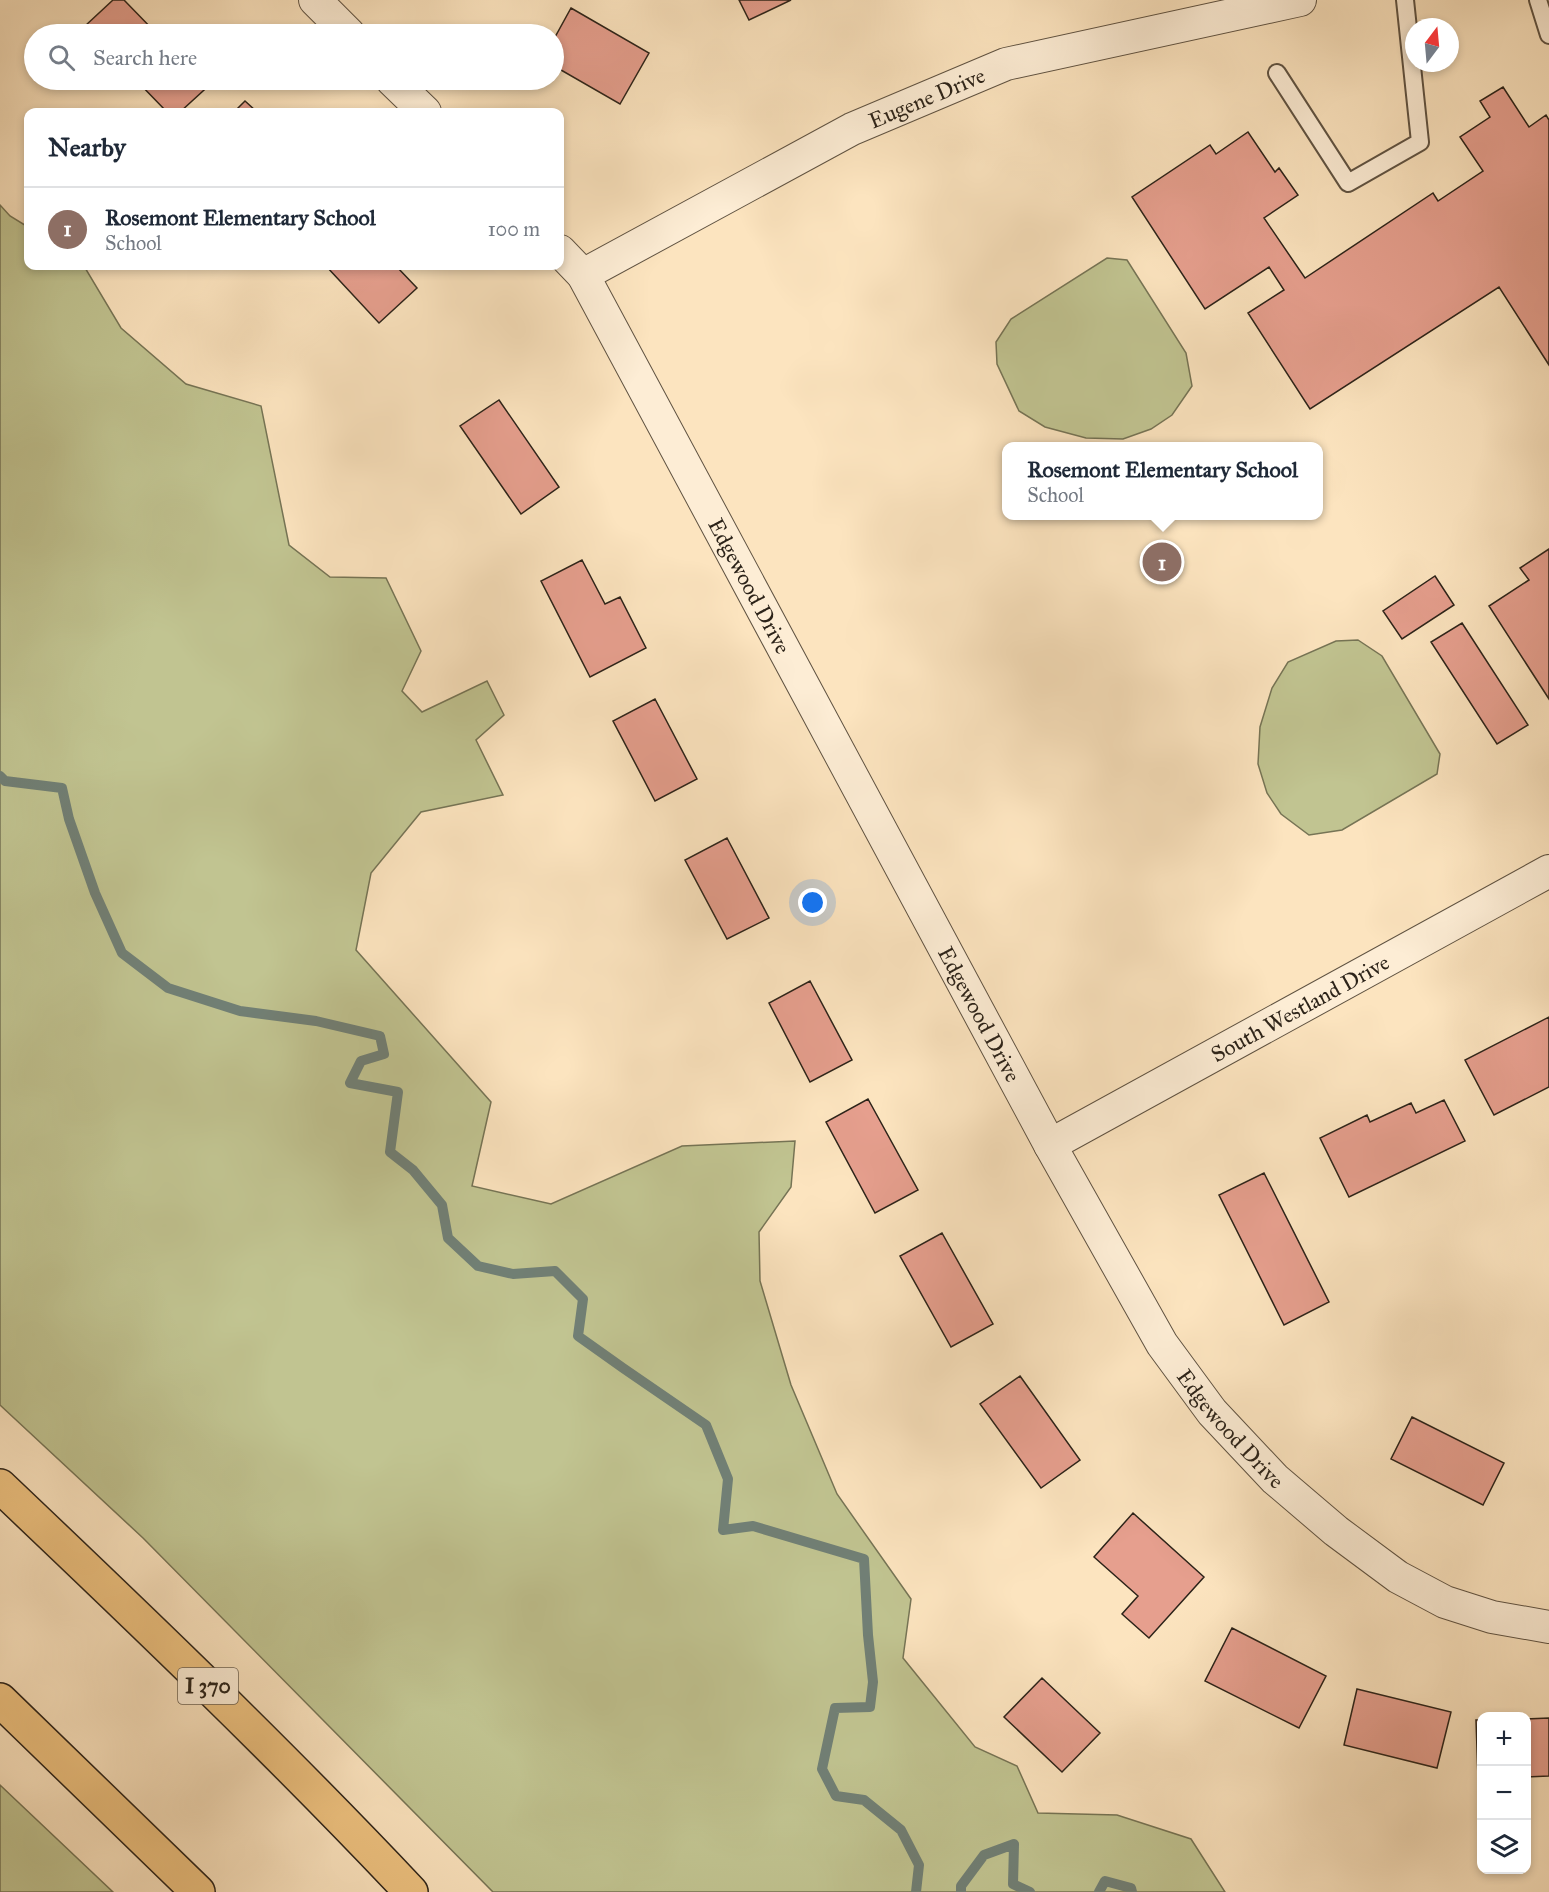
<!DOCTYPE html>
<html lang="en">
<head>
<meta charset="utf-8">
<style>
	body { margin:0; font-family:"IM FELL Great Primer",serif; background:#f6f6f7; color:#1f2937 }
	.controls { position:absolute; right:18px; bottom:18px; display:grid; overflow:hidden; border-radius:12px; box-shadow:0 3px 9px #0003 }
	.controls button { width:54px; height:54px; display:grid; place-items:center; padding:0; border:0; border-bottom:2px solid #e0e1e3; background:#fff; color:#1f2937; font:30px sans-serif }
	.compass { position:absolute; left:1405px; top:18px; width:54px; height:54px; border-radius:50%; background:#fff; box-shadow:0 3px 9px #0003; rotate:16deg }
	.you { position:absolute; left:813px; top:903px; width:21px; height:21px; margin:-15px; border:4px solid #fff; border-radius:50%; background:#1a73e8; box-shadow:0 0 0 9px #1a73e833 }
	.badge { display:grid; place-items:center; width:39px; height:39px; border-radius:50%; background:#d93025; color:#fff; font-size:20px; font-weight:700 }
	.pin { position:absolute; translate:-50% -50%; border:3px solid #fff; box-shadow:0 2px 6px #0006 }
	.popup { position:absolute; left:1002px; top:442px; width:321px; height:78px; box-sizing:border-box; display:grid; place-content:center; border-radius:12px; background:#fff; filter:drop-shadow(0 2px 4px #0005); font-size:20px; white-space:nowrap; color:#747a83 }
	.popup b { font-size:22px; color:#1f2937 }
	.popup::after { content:''; position:absolute; left:50%; top:100%; margin-left:-12px; border:12px solid transparent; border-top-color:#fff }
	.list { margin:0; padding:0; list-style:none }
	h2 { display:flex; justify-content:space-between; align-items:center; height:78px; margin:0; padding:0 24px; font-size:26px }
	h2 small { font-size:20px; font-weight:400; color:#747a83 }
	.list li { display:grid; grid-template-columns:39px 1fr auto; gap:18px; align-items:center; box-sizing:border-box; height:84px; padding:0 24px; border-top:2px solid #e0e1e3 }
	.list b { display:block; font-size:22px; white-space:nowrap }
	.list p { margin:0; font-size:20px; white-space:nowrap; color:#747a83 }
	.list em { font-size:20px; font-style:normal; color:#747a83 }
	.icon { flex:none; width:33px; height:33px; fill:none; stroke:currentColor; stroke-width:2; stroke-linecap:round; stroke-linejoin:round }
	.map { position:relative; flex:none; width:1549px; height:1892px; overflow:hidden }
	.search { position:absolute; background:#fff; box-shadow:0 3px 9px #0003; left:24px; top:24px; width:540px; height:66px; display:flex; align-items:center; gap:15px; box-sizing:border-box; padding:0 21px; border-radius:33px; color:#747a83; font-size:22px }
	.panel { position:absolute; background:#fff; box-shadow:0 3px 9px #0003; left:24px; top:108px; width:540px; height:162px; border-radius:12px }
	.map>svg:first-child { display:block }
	.green { fill:#c1c491; stroke:#767455; stroke-width:1.5 }
	.lines { fill:none; stroke-linecap:round; stroke-linejoin:round }
	.stream { stroke:#718076; stroke-width:10 }
	.building { fill:#e69f8e; stroke:#2c2319; stroke-width:1.5 }
	.lane-casing { stroke:#605342; stroke-width:20 }
	.street-casing { stroke:#605342; stroke-width:34 }
	.highway-casing { stroke:#2c2319; stroke-width:36 }
	.lane { stroke:#fdedd5; stroke-width:16 }
	.street { stroke:#fdedd5; stroke-width:32 }
	.highway { stroke:#eec280; stroke-width:33 }
	.labels { text-anchor:middle; dominant-baseline:central; stroke-width:6; stroke-linejoin:round; paint-order:stroke }
	.shield { fill:#fdedd5; stroke:#6b6051; stroke-width:1.5 }
	.shield-label { font-size:21px; font-weight:bold; fill:#2c2319 }
	.street-label { font-size:22px; fill:#2c2319; stroke:#fdedd5 }
</style>
</head>
<body>
<div class="map">
<svg width="1549" height="1892" viewBox="0 0 1549 1892">
	<rect width="100%" height="100%" fill="#fce4bf"/>
	<filter id="stains"><feTurbulence type="fractalNoise" baseFrequency=".00333" numOctaves="4"/><feColorMatrix values="0 0 0 0 .2 0 0 0 0 .09 0 0 0 0 .02 0 0 0 .5 -.17"/></filter>
	<radialGradient id="worn" r=".72"><stop offset=".6" stop-color="#630" stop-opacity="0"/><stop offset="1" stop-color="#630" stop-opacity=".3"/></radialGradient>
	<path class="green" d="M0,205L10,216L28,227V266H84L121,328L186,384L261,406L289,545L330,577L386,578L421,651L402,691L422,712L487,681L504,715L476,740L503,795L421,812L371,873L356,950L491,1102L472,1186L551,1204L682,1146L795,1141L791,1187L759,1232L760,1281L791,1385L837,1494L911,1599L903,1658L975,1747L1017,1766L1038,1813L1117,1815L1191,1839L1225,1892H493L143,1538L0,1405Z
		M1107,258L1127,260L1186,353L1192,386L1172,415L1151,429L1123,439L1086,438L1045,427L1019,411L997,364L996,342L1011,319Z
		M1358,640L1382,656L1440,754L1437,774L1342,830L1309,835L1281,814L1267,793L1258,764L1260,727L1272,688L1288,662L1336,641Z
		M0,1785L113,1892H0Z"/>
	<g class="lines">
		<path class="stream" d="M0,776L5,781L62,788L69,819L95,893L122,953L168,988L240,1011L316,1021L380,1036L384,1054L361,1061L350,1083L398,1092L390,1152L413,1170L442,1205L448,1238L478,1266L513,1274L555,1271L583,1299L578,1336L623,1368L706,1425L728,1479L723,1530L753,1526L864,1559L868,1635L873,1682L870,1707L835,1708L822,1769L836,1796L864,1800L901,1830L919,1865L916,1892
			M961,1892V1886L984,1855L1014,1844L1013,1884L1030,1892
			M1099,1892L1105,1881L1131,1888L1132,1892"/>
	</g>
	<path class="building" d="M113,0H124L157,34H93L85,26Z
		M739,0H791L749,20Z
		M571,8L649,53L620,104L554,66V39Z
		M136,80H215L180,112H167Z
		M1503,87L1529,127L1546,115L1549,120V365L1499,287L1310,409L1248,313L1284,290L1269,267L1205,309L1132,197L1210,145L1216,154L1248,132L1275,172L1279,168L1298,195L1264,218L1305,278L1433,193L1438,201L1483,171L1460,137L1490,117L1480,101Z
		M245,101L257,112H234Z
		M326,266H396L417,288L379,323Z
		M499,400L559,487L521,514L460,426Z
		M1549,549V699L1489,606L1529,580L1520,568Z
		M582,560L605,604L620,597L646,648L590,677L541,581Z
		M1435,576L1454,605L1402,639L1383,611Z
		M1462,623L1528,725L1497,744L1431,642Z
		M655,699L697,779L655,801L613,721Z
		M727,838L769,918L727,939L685,860Z
		M810,981L852,1060L810,1082L769,1003Z
		M1549,1017V1087L1494,1115L1465,1060Z
		M868,1099L918,1190L875,1213L826,1122Z
		M1444,1100L1465,1141L1349,1197L1320,1138L1367,1115L1370,1122L1411,1103L1416,1113Z
		M1264,1173L1329,1302L1284,1325L1219,1195Z
		M942,1233L993,1324L951,1347L900,1256Z
		M1020,1376L1080,1460L1041,1488L980,1404Z
		M1412,1417L1504,1463L1483,1505L1391,1459Z
		M1133,1513L1204,1577L1149,1638L1122,1614L1138,1596L1094,1557Z
		M1232,1628L1326,1676L1299,1728L1205,1681Z
		M1042,1678L1100,1733L1062,1772L1004,1717Z
		M1357,1689L1451,1712L1437,1768L1344,1745Z
		M1549,1718V1776L1526,1777V1719Z
		M1476,1720H1482V1778H1478Z"/>
	<g class="lines">
		<defs>
			<path id="lane" d="M1538,0L1549,35
				M1277,73L1348,183L1420,142L1405,0"/>
			<g id="street">
				<path d="M315,0L349,34"/>
				<path d="M392,80L425,112"/>
				<path id="s1" d="M560,251L583,275L1050,1145L1162,1344L1212,1412L1275,1479L1336,1531L1398,1577L1445,1602L1492,1617L1549,1627"/>
				<path id="s2" d="M583,275L852,129L1006,64L1300,0"/>
				<path id="s3" d="M1050,1145L1549,871"/>
			</g>
			<path id="highway" d="M0,1486C140,1619 279,1752 411,1892
				M0,1700L198,1892"/>
		</defs>
		<use href="#lane" class="lane-casing"/>
		<use href="#street" class="street-casing"/>
		<use href="#highway" class="highway-casing"/>
		<use href="#lane" class="lane"/>
		<use href="#street" class="street"/>
		<use href="#highway" class="highway"/>
	</g>
	<g class="labels">
		<rect class="shield" x="178" y="1668" width="60" height="36" rx="4.5"/>
		<g class="shield-label">
			<text x="208" y="1686">I 370</text>
		</g>
		<g class="street-label">
			<text stroke="none"><textPath href="#s2" startOffset="387">Eugene Drive</textPath></text>
			<text stroke="none"><textPath href="#s1" startOffset="386">Edgewood Drive</textPath></text>
			<text stroke="none"><textPath href="#s3" startOffset="285">South Westland Drive</textPath></text>
			<text stroke="none"><textPath href="#s1" startOffset="872">Edgewood Drive</textPath></text>
			<text stroke="none"><textPath href="#s1" startOffset="1358">Edgewood Drive</textPath></text>
		</g>
	</g>
	<rect width="100%" height="100%" filter="url(#stains)"/>
	<rect width="100%" height="100%" fill="url(#worn)"/>
</svg>
<div class="controls">
<button>+</button>
<button>−</button>
<button><svg class="icon" aria-label="layers" viewBox="0 0 24 24"><path d="M12 4l9 5-9 5-9-5zM3 14l9 5 9-5"/></svg></button>
</div>
<svg class="compass" viewBox="-18 -18 36 36"><path d="M0-13l5 13h-10z" fill="#e53935"/><path d="M0 13l5-13h-10z" fill="#747a83"/></svg>
<div class="you"></div>
<div class="pin badge" style="left:1162px;top:562px;background:#8d6e63">1</div>
<div class="popup"><b>Rosemont Elementary School</b>School</div>
<div class="search"><svg class="icon" aria-label="search" viewBox="0 0 24 24"><circle cx="10" cy="10" r="6"/><path d="M15 15l6 6"/></svg>Search here</div>
<section class="panel">
<h2>Nearby<small></small></h2>
<ul class="list">
<li><span class="badge" style="background:#8d6e63">1</span><div><b>Rosemont Elementary School</b><p>School</p></div><em>100 m</em></li>
</ul>
</section>
</div>
</body>
</html>
